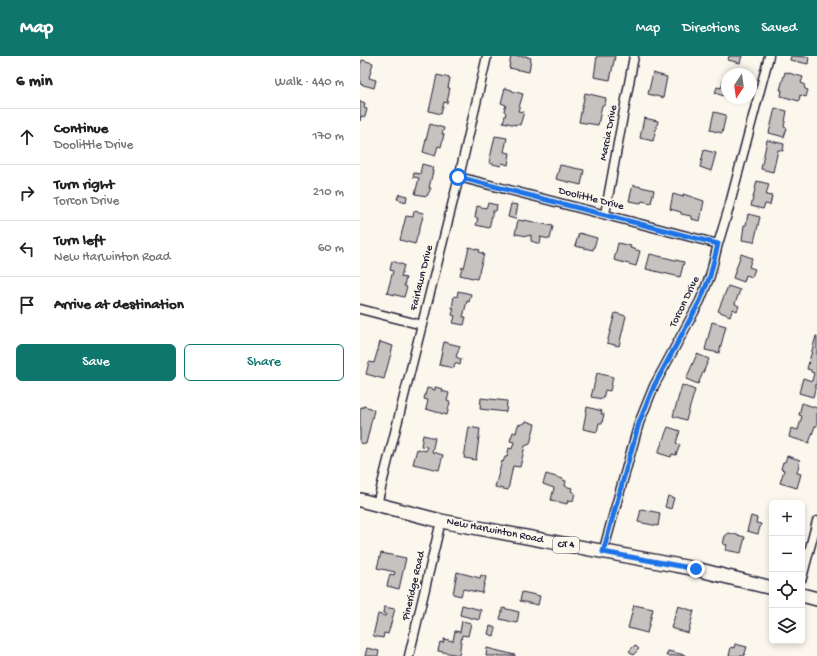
<!DOCTYPE html>
<html lang="en">
<head>
<meta charset="utf-8">
<style>
	body { margin:0; font-family:"Gochi Hand",sans-serif; background:#f2f2f2; color:#202124 }
	.controls { position:absolute; right:12px; bottom:12px; display:grid; overflow:hidden; border-radius:6px; box-shadow:0 2px 6px #0003 }
	.controls button { width:36px; height:36px; display:grid; place-items:center; padding:0; border:0; border-bottom:1px solid #e0e0e0; background:#fff; color:#202124; font:20px sans-serif }
	.compass { position:absolute; left:361px; top:12px; width:36px; height:36px; border-radius:50%; background:#fff; box-shadow:0 2px 6px #0003; rotate:193deg }
	.stop { position:absolute; width:12px; height:12px; margin:-9px; border:3px solid #1a73e8; border-radius:50%; background:#fff }
	.stop.end { background:#1a73e8; border-color:#fff; box-shadow:0 1px 4px #0008 }
	.list { margin:0; padding:0; list-style:none }
	h2 { display:flex; justify-content:space-between; align-items:center; height:52px; margin:0; padding:0 16px; font-size:17px }
	h2 small { font-size:13px; font-weight:400; color:#757577 }
	.list li { display:grid; grid-template-columns:26px 1fr auto; gap:12px; align-items:center; box-sizing:border-box; height:56px; padding:0 16px; border-top:1px solid #e0e0e0 }
	.list b { display:block; font-size:15px; white-space:nowrap }
	.list p { margin:0; font-size:13px; white-space:nowrap; color:#757577 }
	.list em { font-size:13px; font-style:normal; color:#757577 }
	.actions { display:flex; gap:8px; padding:12px 16px }
	.actions a { flex:1; padding:9px 0; border:1px solid #0f766e; border-radius:6px; text-align:center; font-size:14px; color:#0f766e }
	.actions .main { background:#0f766e; color:#fff }
	.icon { flex:none; width:22px; height:22px; fill:none; stroke:currentColor; stroke-width:2; stroke-linecap:round; stroke-linejoin:round }
	.map { position:relative; flex:none; width:457px; height:600px; overflow:hidden }
	header { display:flex; align-items:center; gap:24px; box-sizing:border-box; height:56px; padding:0 20px; background:#0f766e; color:#fff }
	header strong { font-size:19px }
	nav { display:flex; gap:22px; margin-inline-start:auto; font-size:14px }
	main { display:flex }
	aside { flex:1; background:#fff }
	.map>svg:first-child { display:block }
	.building { fill:#c6c2c0; stroke:#22223b }
	.lines { fill:none; stroke-linecap:round; stroke-linejoin:round }
	.minor-casing { stroke:#22223b; stroke-width:11 }
	.primary-casing { stroke:#22223b; stroke-width:16 }
	.minor { stroke:#fbf7ec; stroke-width:8 }
	.primary { stroke:#fbf7ec; stroke-width:13 }
	.route { stroke:#1a73e8; stroke-width:5 }
	.labels { text-anchor:middle; dominant-baseline:central; stroke-width:4; stroke-linejoin:round; paint-order:stroke }
	.shield { fill:#fbf7ec; stroke:#636270; stroke-width:1 }
	.shield-label { font-size:10px; font-weight:bold; fill:#22223b }
	.street-label { font-size:11px; fill:#22223b; stroke:#fbf7ec }
</style>
</head>
<body>
<header>
<strong>Map</strong>
<nav><a>Map</a><a>Directions</a><a>Saved</a></nav>
</header>
<main>
<aside>
<h2>6 min<small>Walk · 440 m</small></h2>
<ul class="list">
<li><svg class="icon" aria-label="ahead" viewBox="0 0 24 24"><path d="M12 20V5M6 11l6-6 6 6"/></svg><div><b>Continue</b><p>Doolittle Drive</p></div><em>170 m</em></li>
<li><svg class="icon" aria-label="right" viewBox="0 0 24 24"><path d="M7 20v-9h11M14 6l5 5-5 5"/></svg><div><b>Turn right</b><p>Torcon Drive</p></div><em>210 m</em></li>
<li><svg class="icon" aria-label="left" viewBox="0 0 24 24"><path d="M17 20v-9H6M10 6l-5 5 5 5"/></svg><div><b>Turn left</b><p>New Harwinton Road</p></div><em>60 m</em></li>
<li><svg class="icon" aria-label="arrive" viewBox="0 0 24 24"><path d="M6 21V4h12l-3 4 3 4H6"/></svg><div><b>Arrive at destination</b></div></li>
</ul>
<div class="actions"><a class="main">Save</a><a>Share</a></div>
</aside>
<div class="map">
<svg width="457" height="600" viewBox="0 0 457 600">
	<rect width="100%" height="100%" fill="#fbf7ec"/>
	<filter id="ink" filterUnits="userSpaceOnUse"><feTurbulence type="fractalNoise" baseFrequency=".025" numOctaves="2"/><feDisplacementMap in="SourceGraphic" scale="8" xChannelSelector="R" yChannelSelector="G"/><feConvolveMatrix kernelMatrix="1 2 1 2 8 2 1 2 1" color-interpolation-filters="sRGB"/></filter>
	<g filter="url(#ink)">
		<path class="building" d="M151,0H167V1L171,2L169,16L149,12Z
			M237,0H255L250,24L234,21Z
			M369,0H382L380,7L368,4Z
			M431,0L449,1L448,8L430,4Z
			M2,4L13,7L9,22L16,24L14,32L0,28V10Z
			M425,16L443,21L441,27L444,28L445,33L448,34L446,41L440,39L439,45L421,40L422,34H420Z
			M293,17L307,21L303,42L288,38Z
			M77,19L90,22L88,32H90L87,47L84,46L81,58L69,55Z
			M364,21L367,22V41L355,37L357,31L361,32Z
			M145,32L152,34V35L163,38L158,55L164,56L160,69L156,68V69L143,66L146,57L144,55L146,49L141,47Z
			M225,37L246,42L245,49H242L238,69L219,66Z
			M0,45L5,47L4,52L7,53L5,61L1,60L0,65Z
			M415,52L427,55L424,71L427,72L424,81L409,77Z
			M354,56L366,59L362,77L350,74Z
			M284,62L298,65L293,85L280,82Z
			M70,68L84,72L82,78H84L81,91L78,90L75,100L63,96Z
			M135,80L147,82L144,96L150,97L148,109L142,107L141,110L129,107Z
			M407,84L424,88L423,95L418,94L413,116L401,113Z
			M344,94L356,97L351,115L340,111Z
			M62,108L73,111L72,115H73L69,132H71L67,140L55,138L59,122L53,121L54,117L60,118Z
			M200,109L224,114L221,129L196,123Z
			M397,125L409,128L406,139L412,140L410,149L405,148L403,153L391,150Z
			M273,129L294,134L291,147L282,145L281,147L269,145Z
			M39,138L47,140L46,146L37,143Z
			M313,138L323,141V138L344,145L340,165L331,163V160L321,158V156L310,153Z
			M128,147L137,149L136,155H133L129,172L116,169L118,162H115L117,150L126,152Z
			M151,148L158,149L155,163L148,161Z
			M54,155L64,157L55,188L40,184L46,160L53,161Z
			M388,158L400,161L394,186L382,184L384,169H386Z
			M158,164L164,165V164L193,170L190,183L180,181L181,183L180,188L171,185V179L168,180L155,178Z
			M219,177L237,182L233,194L215,190Z
			M258,187L271,190L270,192L280,195L276,210L254,204Z
			M109,191L120,194L119,196L124,198L117,223L100,219L102,211L104,212Z
			M290,198L324,206L320,221L286,213Z
			M381,198L392,202L389,211L395,213L392,221L386,219L384,226L373,222Z
			M32,205L44,209L41,221L46,222L44,230L47,231L44,241L27,237L33,215L30,214Z
			M368,230L380,234L375,248L379,250L377,255L373,253L370,260L358,255Z
			M98,235L111,238L109,246L107,245L103,261H106L104,269L93,267L95,260L92,259L94,252H92L94,240L97,241Z
			M255,257L266,260L259,290L247,287Z
			M352,266L366,270L359,297L345,294Z
			M456,280H457V325L453,341L439,337L443,322L452,325L454,317L451,316V314L447,313Z
			M20,286L33,290L24,323L6,318L9,306L14,307Z
			M84,286L100,290L96,301L101,303L100,309L95,307L94,312L79,309Z
			M337,298L349,303L338,328L326,323Z
			M237,317L253,321L250,335L245,334L243,343L231,341Z
			M322,329L335,334L326,364L313,360Z
			M75,331L83,333L82,335L89,337L87,345L90,346L87,359L66,353L68,344L64,343L67,332L75,334Z
			M121,342L147,345L146,356L120,353Z
			M442,347L457,352V370H455L449,387L429,381L431,372L438,374L442,360L439,359Z
			M3,350L11,352V353L14,354L6,388L0,387V354L1,351L3,352Z
			M227,351L242,355L241,358H244L242,367H239L237,376L223,373Z
			M166,365L175,368L170,388L165,390L160,411L153,410L148,434L135,431L142,405L143,406L145,401H147L149,392L152,393L154,386L150,385L153,376L156,377L158,369L165,367Z
			M109,371L120,373L116,404L104,402Z
			M308,371L320,375L316,387L320,389L316,399L312,398L311,401L298,397Z
			M63,379L75,382L72,396L83,399L79,414L53,408L57,393L66,395L67,391L61,390Z
			M427,400L440,404L437,417L441,418L437,432L420,427L424,414L421,413L423,406H425Z
			M186,418L203,423V424L206,425L205,430L212,432L211,435L215,437L213,445L208,444L207,448L191,444L194,432L183,428Z
			M308,440L314,442L311,453L305,451Z
			M281,453L300,457L298,470L278,466Z
			M391,460L397,462L396,467L401,468L398,478L387,475Z
			M369,477L385,481L381,497L365,494L367,489L363,488L365,480Z
			M21,497L46,502L39,533L27,530L30,518L34,519L35,516L17,512Z
			M97,516L120,522L121,519L126,521L122,537L103,533L101,540L93,538Z
			M162,536L180,540L178,549L160,545Z
			M102,549L121,554L119,564L100,559Z
			M274,549L293,553L287,577L268,572Z
			M318,550L334,555L328,577L311,572Z
			M24,551L35,553L28,578L24,577L23,582L13,580L18,558L25,560L26,558L23,557Z
			M143,552L159,556L157,567L140,563Z
			M102,565L111,567L108,580L102,579L99,599L78,595L80,586L83,587L84,583L93,585L95,575L100,576Z
			M130,570L136,572L134,580L128,578Z
			M375,588L387,591L384,600H369L371,591L374,592Z
			M275,589L279,593L273,599L269,595Z
			M7,592L19,595L18,600H5Z
			M127,592L155,599V600H126Z
			M308,595L325,599V600H306Z"/>
		<g class="lines">
			<defs>
				<path id="minor" d="M99,121L358,188
					M245,158L274,0
					M0,253L62,269
					M17,448L99,121L127,0
					M243,496L279,367L294,330L340,245L350,220L358,188L368,155L409,0
					M442,522L457,465
					M49,600L81,465"/>
				<path id="primary" d="M0,444L81,465L336,513L412,532
					M442,539L457,543"/>
			</defs>
			<use href="#minor" class="minor-casing"/>
			<use href="#primary" class="primary-casing"/>
			<use href="#minor" class="minor"/>
			<use href="#primary" class="primary"/>
		</g>
	</g>
	<g class="lines" filter="url(#ink)">
		<path class="route" d="M98,121L358,188L350,220L340,245L294,330L279,367L243,496L336,513"/>
	</g>
	<g class="labels">
		<rect class="shield" x="193" y="481" width="26" height="16" rx="3"/>
		<g class="shield-label">
			<text x="206" y="489">CT 4</text>
		</g>
		<g class="street-label">
			<text transform="translate(249 77) rotate(-79)">Marcia Drive</text>
			<text transform="translate(231 143) rotate(14)">Doolittle Drive</text>
			<text transform="translate(62 222) rotate(-76)">Fairlawn Drive</text>
			<text transform="translate(325 246) rotate(-64)">Torcon Drive</text>
			<text transform="translate(135 475) rotate(11)">New Harwinton Road</text>
			<text transform="translate(54 530) rotate(-77)">Pineridge Road</text>
		</g>
	</g>
</svg>
<div class="controls">
<button>+</button>
<button>−</button>
<button><svg class="icon" aria-label="locate" viewBox="0 0 24 24"><circle cx="12" cy="12" r="6"/><path d="M12 2v4M12 18v4M2 12h4M18 12h4"/></svg></button>
<button><svg class="icon" aria-label="layers" viewBox="0 0 24 24"><path d="M12 4l9 5-9 5-9-5zM3 14l9 5 9-5"/></svg></button>
</div>
<svg class="compass" viewBox="-18 -18 36 36"><path d="M0-13l5 13h-10z" fill="#e53935"/><path d="M0 13l5-13h-10z" fill="#757577"/></svg>
<div class="stop" style="left:98px;top:121px"></div>
<div class="stop end" style="left:336px;top:513px"></div>
</div>
</main>
</body>
</html>
